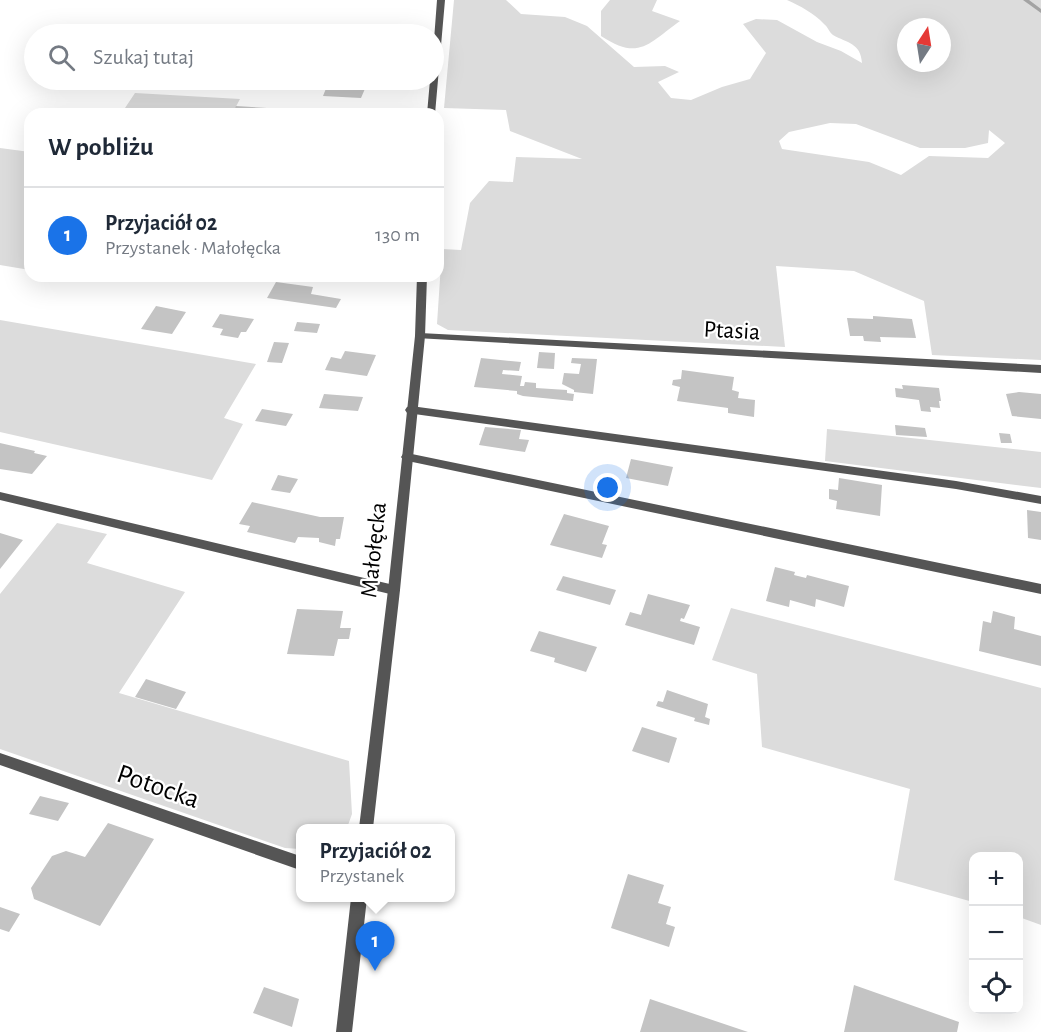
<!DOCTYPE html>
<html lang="pl">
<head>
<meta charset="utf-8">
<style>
	body { margin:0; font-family:"Alegreya Sans",sans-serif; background:#f2f2f3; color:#1f2937 }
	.controls { position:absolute; right:18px; bottom:18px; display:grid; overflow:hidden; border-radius:12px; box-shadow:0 6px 24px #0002 }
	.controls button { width:54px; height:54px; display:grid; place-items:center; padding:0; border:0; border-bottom:2px solid #e0e1e3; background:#fff; color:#1f2937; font:30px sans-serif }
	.compass { position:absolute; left:897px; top:18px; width:54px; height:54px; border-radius:50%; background:#fff; box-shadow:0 6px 24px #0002; rotate:12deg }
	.you { position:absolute; left:608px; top:488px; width:21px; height:21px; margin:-15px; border:4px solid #fff; border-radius:50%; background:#1a73e8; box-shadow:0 0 0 9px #1a73e833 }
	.badge { display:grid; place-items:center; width:39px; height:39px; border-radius:50%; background:#1a73e8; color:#fff; font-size:20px; font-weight:700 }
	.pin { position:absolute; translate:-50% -50px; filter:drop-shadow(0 2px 3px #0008) }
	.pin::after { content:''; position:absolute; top:32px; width:21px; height:18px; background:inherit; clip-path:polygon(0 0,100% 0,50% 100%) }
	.popup { position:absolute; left:296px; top:824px; width:159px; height:78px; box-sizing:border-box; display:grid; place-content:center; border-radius:12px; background:#fff; filter:drop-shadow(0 2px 4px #0005); font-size:20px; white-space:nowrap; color:#747a83 }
	.popup b { font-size:22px; color:#1f2937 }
	.popup::after { content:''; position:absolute; left:50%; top:100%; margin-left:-12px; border:12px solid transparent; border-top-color:#fff }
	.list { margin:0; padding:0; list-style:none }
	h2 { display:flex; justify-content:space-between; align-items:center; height:78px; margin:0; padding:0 24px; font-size:26px }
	h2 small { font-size:20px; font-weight:400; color:#747a83 }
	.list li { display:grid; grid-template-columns:39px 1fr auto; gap:18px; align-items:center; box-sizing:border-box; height:96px; padding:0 24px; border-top:2px solid #e0e1e3 }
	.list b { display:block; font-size:22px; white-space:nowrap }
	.list p { margin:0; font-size:20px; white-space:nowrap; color:#747a83 }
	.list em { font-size:20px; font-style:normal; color:#747a83 }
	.icon { flex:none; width:33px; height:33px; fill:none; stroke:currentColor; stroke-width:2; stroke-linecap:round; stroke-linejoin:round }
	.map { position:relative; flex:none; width:1041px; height:1032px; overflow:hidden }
	.search { position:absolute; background:#fff; box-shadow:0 6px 24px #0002; left:24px; top:24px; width:420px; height:66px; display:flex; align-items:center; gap:15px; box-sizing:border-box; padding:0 21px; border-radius:33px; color:#747a83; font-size:22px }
	.panel { position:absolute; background:#fff; box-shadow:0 6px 24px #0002; left:24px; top:108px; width:420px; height:174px; border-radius:18px }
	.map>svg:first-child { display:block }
	.green { fill:#dcdcdc; fill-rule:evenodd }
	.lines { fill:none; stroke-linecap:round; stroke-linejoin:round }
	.stream { fill:#a3a3a3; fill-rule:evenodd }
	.building { fill:#c4c4c4 }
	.service { fill:#555; fill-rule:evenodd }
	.minor { fill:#555; fill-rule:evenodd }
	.tertiary { fill:#555; fill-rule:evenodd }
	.labels { text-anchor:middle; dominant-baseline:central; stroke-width:4.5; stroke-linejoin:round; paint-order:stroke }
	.street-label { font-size:24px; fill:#000; stroke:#fff }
	.near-street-label { font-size:28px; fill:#000; stroke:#fff }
</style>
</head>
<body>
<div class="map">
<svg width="1041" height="1032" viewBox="0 0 1041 1032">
	<rect width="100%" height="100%" fill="#fff"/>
	<path class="green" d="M454,0H506L521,14L565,17L587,26L634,67L665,66L679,72L658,82L671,98L691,100L722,87L750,79L766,53L743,24L756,19L777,20L817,42L841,51L862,63C861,43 847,43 833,35C829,32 828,27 824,24C814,13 800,6 787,0H1041V360L932,355L924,301L854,271L776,266L785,347L448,330L437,324L442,249L461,250L470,203L489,181L513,182L516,157L582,159L510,131L506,110L444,108ZM906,27H942V63H906ZM830,123L856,124L920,148H965L988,143L989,130L1005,143L988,158L929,156L901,175L869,162L782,149L779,141L789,132Z
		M610,0H657L652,11L680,21C648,44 639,61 601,36V11Z
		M135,93L240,99L232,114H121Z
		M0,148L30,152V270L0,265Z
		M0,320L256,364L224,418L243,424L212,480L0,432Z
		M827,429L1041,452V488L825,461Z
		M57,523L107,534L87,563L185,592L119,693L349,761L352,814L347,828H300V849L285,848L0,749V594Z
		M731,608L1041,688V925L1019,917L1018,856H974L973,902L894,880L910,789L762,747L757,674L712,660Z"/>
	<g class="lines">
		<path class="stream" d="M1023,0H1029L1041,9V13Z"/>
	</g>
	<path class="building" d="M329,81L367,84L361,98L323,96Z
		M236,106L267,108L264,114H232Z
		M276,282L313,287L311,294L341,299L336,308L267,298Z
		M156,306L186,312L172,334L141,329Z
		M220,314L254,319L246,332H241L238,338L220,335L223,329L212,327Z
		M873,316L912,319L916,338L880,337L881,342L864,341L863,336H850L847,318L873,319Z
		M297,322L320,324L317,333L294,331Z
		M274,342L289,343L282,363L267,362Z
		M345,351L376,355L367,376L325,370L331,357L341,359Z
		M539,352L555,353L554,369L537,368Z
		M481,358L521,362L519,371L503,370L502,374L522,376L520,386H524L525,382L536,383V388L567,390V393L574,394L573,401L523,396L517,394V391L474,387Z
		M572,358L597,359L593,394L574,392V390L562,384L564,373L579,374L581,364L571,363Z
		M682,370L734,377L732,390L739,392L738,398L755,400L754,417L728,413V408L677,401L680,387L672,385L673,380L681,379Z
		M902,385L939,388L941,401H939L940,408L930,407L931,412L921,411L919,400L896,397L895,388L903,389Z
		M1019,392L1041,394V419L1012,416L1006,394Z
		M324,394L363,397L358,411L319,408Z
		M262,409L293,414L286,426L255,421Z
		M895,425L925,428L927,437L896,435Z
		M485,427L521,430L519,439L529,440L525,452L479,445Z
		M999,433L1010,434L1012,443H1001Z
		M0,443L35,451L34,453L47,456L32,474L0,469Z
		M631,459L673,467L668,486L626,478Z
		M278,475L298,479L290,493L271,490Z
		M839,478L882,485L880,516L836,509L837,501L829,499V489L838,490Z
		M252,502L320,517H344L340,539H336L335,546L319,542V538L298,537L295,543L247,532L250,526L239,524Z
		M1027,510L1041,512V540L1028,538Z
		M564,514L609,526L602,544L607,545L602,558L550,545Z
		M0,533L23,540L0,569Z
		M775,567L795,572L794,575L806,578L807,575L849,586L844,607L816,599L815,607L790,600L789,607L766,601Z
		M563,576L616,590L610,605L556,590Z
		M648,594L690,605L684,619L681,618L680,621L700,627L694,645L625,625L630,612L641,615Z
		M297,609L343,611L340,628H351L349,639H338L334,656L287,654Z
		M993,611L1015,617L1014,629L1041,636V666L979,651L983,621L991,623Z
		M539,631L597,647L586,672L554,662L555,658L530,651Z
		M146,679L186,692L176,709L135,697Z
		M667,690L708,704L705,717L710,719L709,725L694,721L695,718L656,706L658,701L663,702Z
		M642,727L677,738L669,763L632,751Z
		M40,796L69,803L58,821L29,814Z
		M108,823L154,839L100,926L34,899L31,888L52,856L66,851L85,857Z
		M628,874L664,885L658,903L671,907L666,924L675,927L669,947L611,928Z
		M0,907L20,914L9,932L0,929Z
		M854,985L959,1022L957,1032H844Z
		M264,987L299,999L292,1027L253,1013Z
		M650,999L748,1032H640Z"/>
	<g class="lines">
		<path class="service" d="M411,406L956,481L1041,496V504L956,489L407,413L405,410L407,407Z
			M0,492L394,585L398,587L400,590L398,593L394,595L0,500Z"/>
		<path class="minor" d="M420,333L1041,365V373L416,338L415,336L416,334Z
			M407,453L1041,584V594L403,460L401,457L403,454Z
			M0,753L300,856V870L0,765Z"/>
		<path class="tertiary" d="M437,0H445L435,114H427L430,80H434V40Z
			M417,276H427L425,336L400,590L373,828H359L388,590L415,336Z
			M351,898H367L352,1032H336Z"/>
	</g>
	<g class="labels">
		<g class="street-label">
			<text transform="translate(732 331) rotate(3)">Ptasia</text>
			<text transform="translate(374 550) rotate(-84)">Małołęcka</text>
		</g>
		<g class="near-street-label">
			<text transform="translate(158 787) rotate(19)">Potocka</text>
		</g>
	</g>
</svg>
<div class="controls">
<button>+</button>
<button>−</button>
<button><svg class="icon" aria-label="locate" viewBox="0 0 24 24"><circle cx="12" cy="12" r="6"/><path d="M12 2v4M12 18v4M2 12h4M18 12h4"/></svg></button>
</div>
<svg class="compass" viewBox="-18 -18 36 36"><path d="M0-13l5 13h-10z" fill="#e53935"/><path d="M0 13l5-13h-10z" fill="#747a83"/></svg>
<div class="you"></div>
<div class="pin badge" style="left:375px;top:971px">1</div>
<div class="popup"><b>Przyjaciół 02</b>Przystanek</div>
<div class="search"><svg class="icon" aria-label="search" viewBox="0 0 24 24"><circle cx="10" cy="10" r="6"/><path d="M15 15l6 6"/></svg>Szukaj tutaj</div>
<section class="panel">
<h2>W pobliżu<small></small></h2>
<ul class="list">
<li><span class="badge">1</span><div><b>Przyjaciół 02</b><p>Przystanek · Małołęcka</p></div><em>130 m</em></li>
</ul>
</section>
</div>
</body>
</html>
